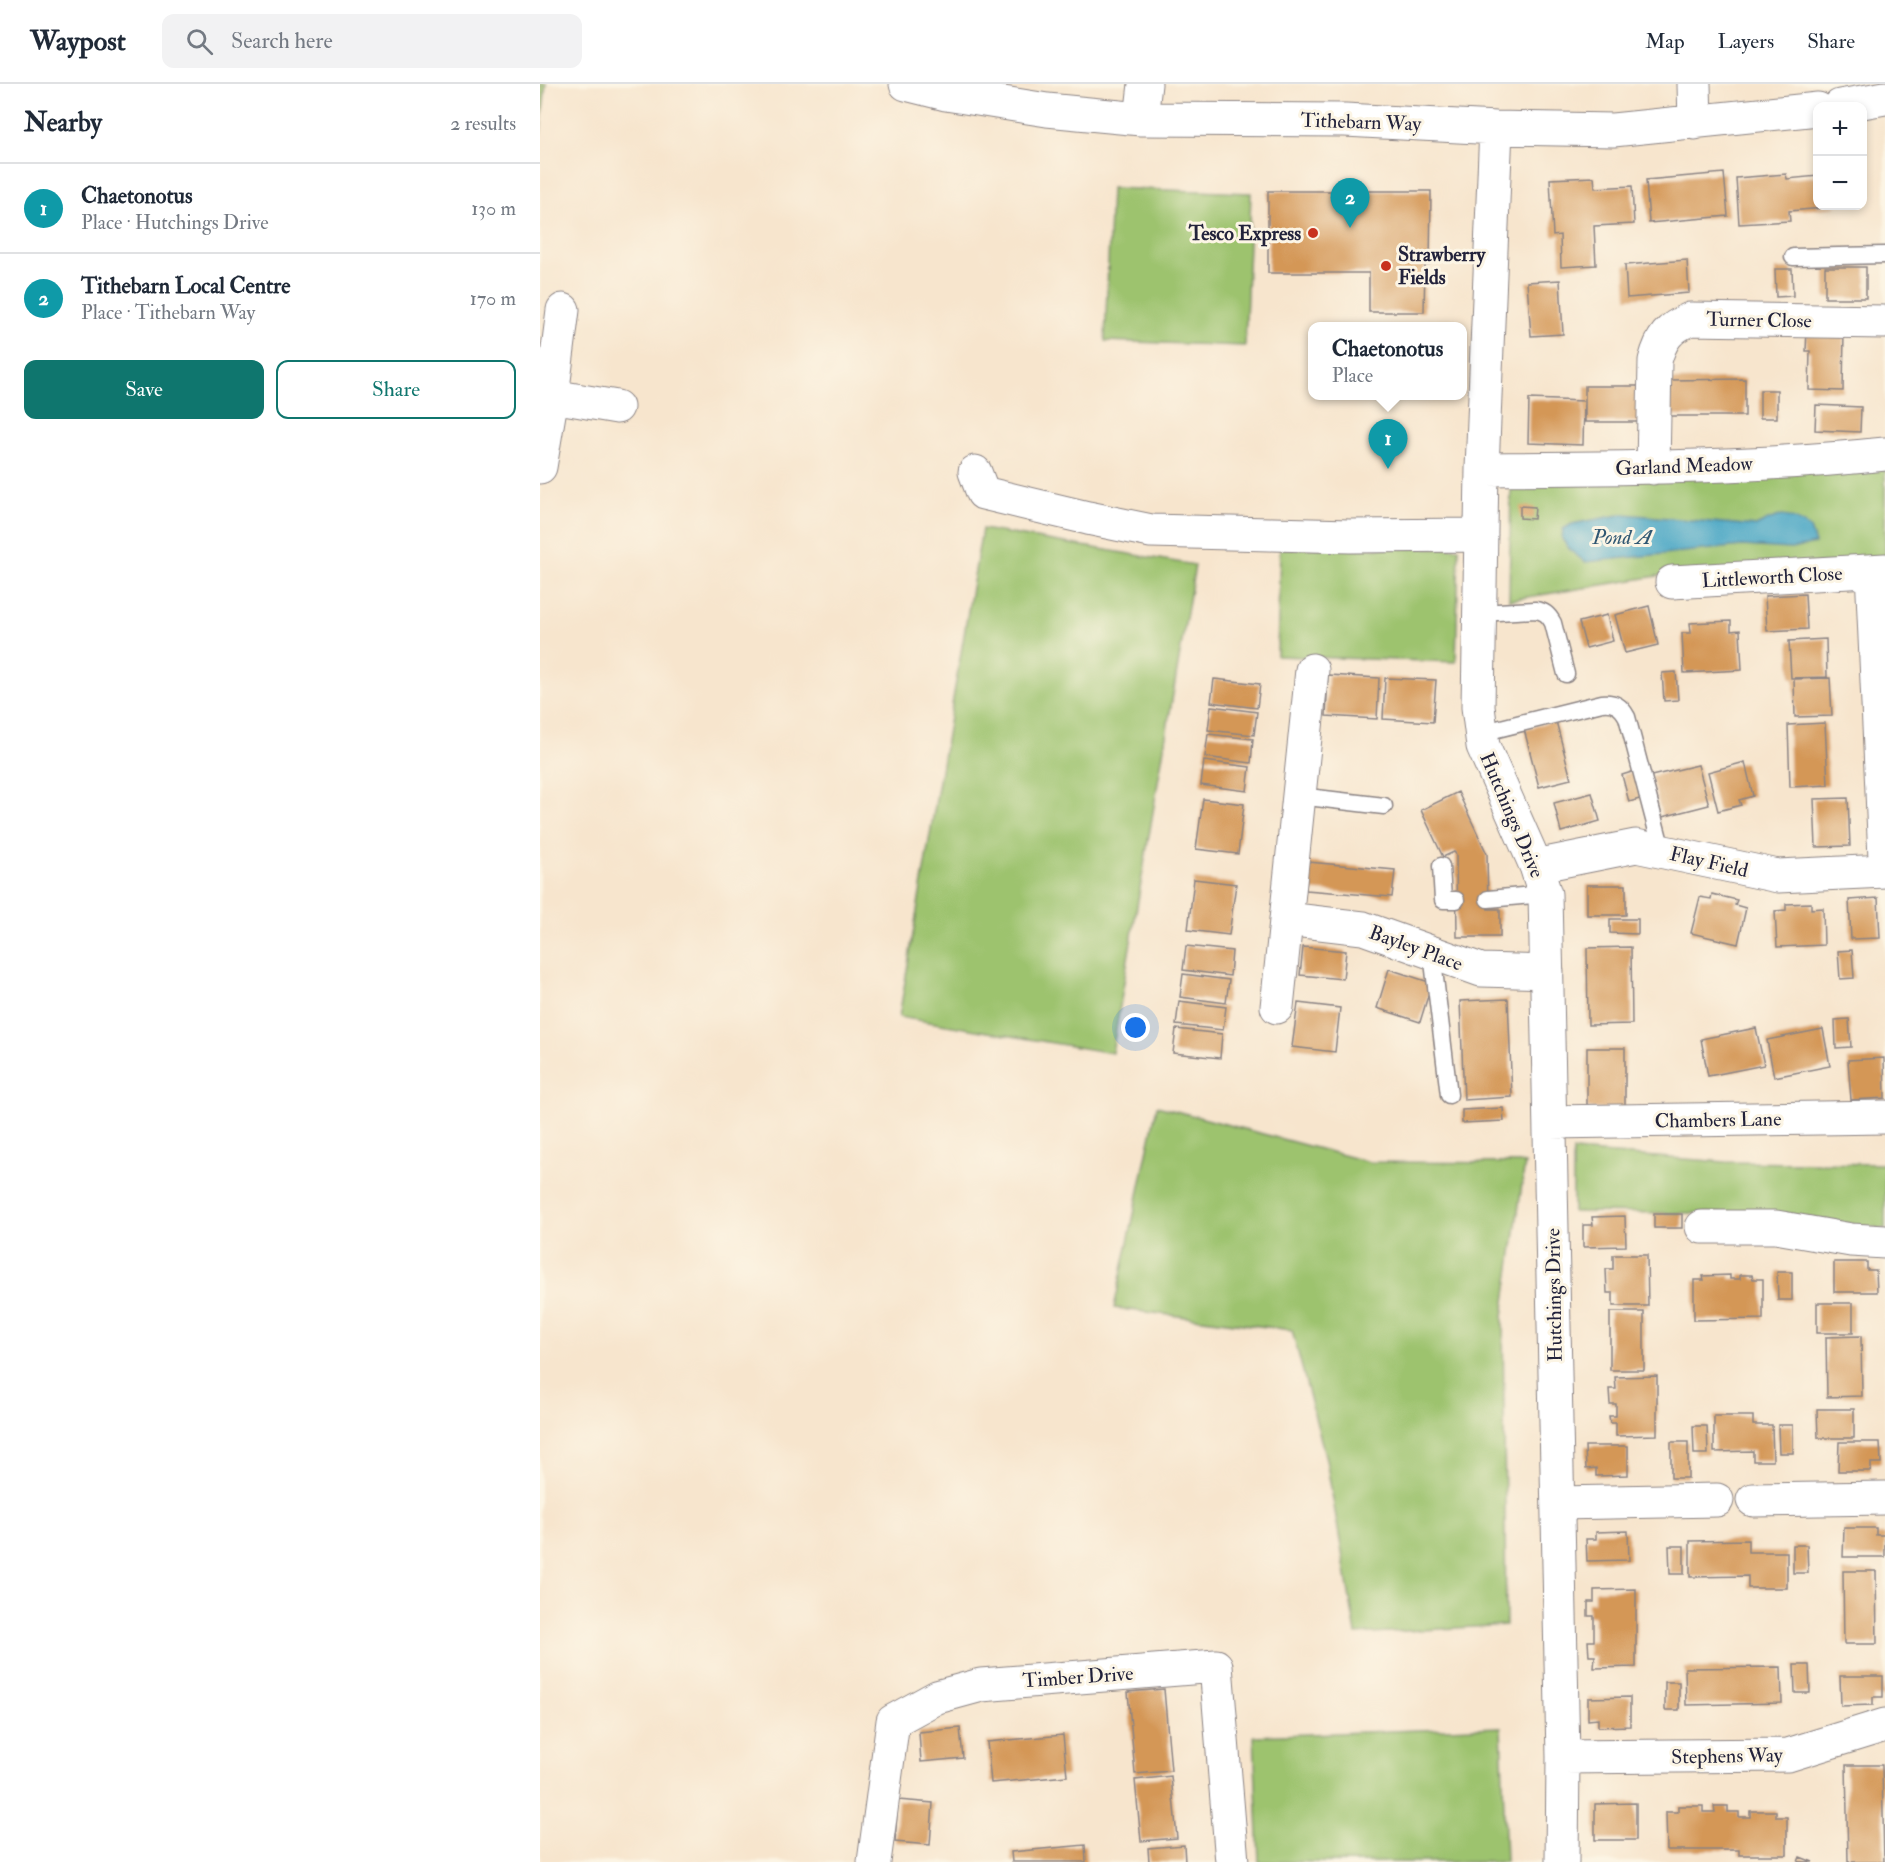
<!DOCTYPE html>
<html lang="en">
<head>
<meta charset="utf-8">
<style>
	body { margin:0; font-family:"IM FELL Double Pica",serif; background:#f2f2f3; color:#1f2937 }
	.controls { position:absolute; right:18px; top:18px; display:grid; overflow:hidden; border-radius:12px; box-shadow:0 3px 9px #0003 }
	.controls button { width:54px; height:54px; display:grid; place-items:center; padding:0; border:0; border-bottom:2px solid #e0e1e3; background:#fff; color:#1f2937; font:30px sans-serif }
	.you { position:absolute; left:596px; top:944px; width:21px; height:21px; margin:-15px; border:4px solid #fff; border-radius:50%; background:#1a73e8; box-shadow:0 0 0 9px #1a73e833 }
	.badge { display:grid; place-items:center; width:39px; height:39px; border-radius:50%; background:#0f766e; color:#fff; font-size:20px; font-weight:700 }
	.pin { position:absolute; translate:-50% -50px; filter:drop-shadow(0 2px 3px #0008) }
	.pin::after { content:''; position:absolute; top:32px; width:21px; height:18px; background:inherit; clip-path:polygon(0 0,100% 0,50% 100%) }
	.popup { position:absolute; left:768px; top:238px; width:159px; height:78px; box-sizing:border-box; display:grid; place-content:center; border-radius:12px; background:#fff; filter:drop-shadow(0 2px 4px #0005); font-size:20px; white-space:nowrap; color:#747a83 }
	.popup b { font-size:22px; color:#1f2937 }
	.popup::after { content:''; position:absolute; left:50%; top:100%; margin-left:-12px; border:12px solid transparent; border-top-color:#fff }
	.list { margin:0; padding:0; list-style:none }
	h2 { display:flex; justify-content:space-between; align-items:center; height:78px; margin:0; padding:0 24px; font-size:26px }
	h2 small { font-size:20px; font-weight:400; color:#747a83 }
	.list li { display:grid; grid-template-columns:39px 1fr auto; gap:18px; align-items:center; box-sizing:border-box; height:90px; padding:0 24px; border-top:2px solid #e0e1e3 }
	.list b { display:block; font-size:22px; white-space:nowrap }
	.list p { margin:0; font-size:20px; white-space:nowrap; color:#747a83 }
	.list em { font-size:20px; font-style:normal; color:#747a83 }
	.actions { display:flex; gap:12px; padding:18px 24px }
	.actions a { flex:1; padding:14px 0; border:2px solid #0f766e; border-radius:12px; text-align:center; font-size:21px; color:#0f766e }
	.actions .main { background:#0f766e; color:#fff }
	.icon { flex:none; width:33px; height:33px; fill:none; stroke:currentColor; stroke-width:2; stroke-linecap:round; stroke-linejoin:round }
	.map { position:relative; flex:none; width:1345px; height:1778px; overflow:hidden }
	header { display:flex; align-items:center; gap:36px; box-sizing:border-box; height:84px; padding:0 30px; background:#fff; border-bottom:2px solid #e0e1e3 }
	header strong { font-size:28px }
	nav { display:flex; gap:33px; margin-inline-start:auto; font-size:21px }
	.search { width:420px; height:54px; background:#f2f2f3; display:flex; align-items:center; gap:15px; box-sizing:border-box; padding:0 21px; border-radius:12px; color:#747a83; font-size:22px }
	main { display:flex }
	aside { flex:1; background:#fff }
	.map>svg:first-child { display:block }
	.green { fill:#9dc36e; stroke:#607254; stroke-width:1.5 }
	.water { fill:#46a6c5; stroke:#346480; stroke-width:1.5 }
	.building { fill:#d49757 }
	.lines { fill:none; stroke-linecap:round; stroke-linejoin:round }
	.lane-casing { stroke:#8c8484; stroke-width:19 }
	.street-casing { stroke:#8c8484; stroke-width:35 }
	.lane { stroke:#fff; stroke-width:16 }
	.street { stroke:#fff; stroke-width:33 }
	.poi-dot { fill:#c8321e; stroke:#fcf5e5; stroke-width:2 }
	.labels { text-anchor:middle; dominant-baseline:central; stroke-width:6; stroke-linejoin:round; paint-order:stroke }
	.street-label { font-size:20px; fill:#22223b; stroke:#fcf5e5 }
	.poi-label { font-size:20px; font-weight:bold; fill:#22223b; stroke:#fcf5e5; text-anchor:end }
	.water-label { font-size:21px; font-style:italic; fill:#305772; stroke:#fcf5e5 }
</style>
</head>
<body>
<header>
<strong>Waypost</strong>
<div class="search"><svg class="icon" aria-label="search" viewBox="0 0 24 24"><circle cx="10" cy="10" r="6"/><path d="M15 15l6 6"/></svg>Search here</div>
<nav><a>Map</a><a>Layers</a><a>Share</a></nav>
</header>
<main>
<aside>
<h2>Nearby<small>2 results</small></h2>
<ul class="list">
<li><span class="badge" style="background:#0f9aa8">1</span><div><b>Chaetonotus</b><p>Place · Hutchings Drive</p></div><em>130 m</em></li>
<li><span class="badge" style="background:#0f9aa8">2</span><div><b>Tithebarn Local Centre</b><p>Place · Tithebarn Way</p></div><em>170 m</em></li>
</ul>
<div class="actions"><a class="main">Save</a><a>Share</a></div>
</aside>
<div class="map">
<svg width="1345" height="1778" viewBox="0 0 1345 1778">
	<rect width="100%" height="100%" fill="#fcf5e5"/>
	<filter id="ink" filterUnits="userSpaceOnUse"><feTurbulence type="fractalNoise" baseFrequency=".0167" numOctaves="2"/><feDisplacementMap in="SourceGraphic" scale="12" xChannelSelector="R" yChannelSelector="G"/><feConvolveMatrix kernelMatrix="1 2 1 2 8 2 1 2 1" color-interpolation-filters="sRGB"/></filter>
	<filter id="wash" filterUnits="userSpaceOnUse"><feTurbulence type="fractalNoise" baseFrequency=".008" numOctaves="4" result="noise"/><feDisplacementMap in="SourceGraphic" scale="24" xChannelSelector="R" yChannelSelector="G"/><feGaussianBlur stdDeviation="1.35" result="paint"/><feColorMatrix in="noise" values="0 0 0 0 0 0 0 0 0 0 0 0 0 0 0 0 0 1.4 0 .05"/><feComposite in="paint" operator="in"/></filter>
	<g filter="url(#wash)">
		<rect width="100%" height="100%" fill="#f7e5cd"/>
		<path class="green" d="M0,0H6L0,52Z
			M571,104L711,109L705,262L565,257Z
			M1345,382V476L1136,489L969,516L971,400Z
			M442,445L655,481L572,969L359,933Z
			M740,464H919L916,578L737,572Z
			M617,1022L829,1078L985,1079L963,1232L966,1541L816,1550L786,1375L752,1246L574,1224Z
			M1033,1067L1186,1078L1345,1080V1145L1246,1130L1033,1128Z
			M961,1643L966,1778H719L714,1652Z"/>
		<path class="water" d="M1084,430L1216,442C1242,428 1246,429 1270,444L1275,460L1251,465L1202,462L1045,478L1030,466L1022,455L1023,445L1032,440Z"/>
		<g id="blocks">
			<path class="building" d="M1184,89L1188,132L1109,139L1106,96Z
				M1246,90L1247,95L1278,92V122H1296V123L1249,127L1250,137L1199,140L1196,94Z
				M1054,93L1055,104L1092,102L1094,140L1054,142L1056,181L1021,183L1020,151L1013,152L1010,95Z
				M728,107H891L890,180L885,181L884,228H829V189H728Z
				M1147,176L1149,209L1087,214L1085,181Z
				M1285,183H1326V214H1285Z
				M1235,185H1252L1253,212L1236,213Z
				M1020,196L1023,250L991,252L987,198Z
				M1267,246L1304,247L1303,307L1269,306L1270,267H1266Z
				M1205,295V332H1130L1129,296Z
				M1045,302H1103V338H1045Z
				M1220,306H1237V334H1220Z
				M989,315L1044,317L1043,361L988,359Z
				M1276,321L1321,323L1320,348L1275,346Z
				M980,422L995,423L994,435L980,434Z
				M1265,510L1267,545L1227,547L1225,512Z
				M1109,522L1118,561L1085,569L1075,531Z
				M1067,531L1073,557L1046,564L1039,538Z
				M1191,537V547L1200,546L1202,586L1144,589L1142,549H1151L1150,539Z
				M1286,555L1287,593L1251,594L1249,557Z
				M1136,588L1138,616L1124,617L1122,589Z
				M788,591L839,594L837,635L786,632Z
				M845,594L896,596L893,638L843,635Z
				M1290,594L1292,632L1255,633L1254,595Z
				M674,595L720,600L717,624L671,618Z
				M671,622L717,628L714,651L668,646Z
				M1016,637L1031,695L999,703L984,645Z
				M1285,639L1288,701L1250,703L1248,641Z
				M668,650L713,655L711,679L665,673Z
				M664,677L710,683L707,707L661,701Z
				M1205,678L1213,712L1199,716L1201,721L1178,727L1168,688Z
				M1158,681L1169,721L1122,733L1111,692Z
				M1095,687L1103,714L1089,718L1082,691Z
				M918,708L947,770L948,825H960V853H917L916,770L914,768L903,773L881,726Z
				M1052,709L1060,737L1021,748L1014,719Z
				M1308,714L1310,762L1276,763L1274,715Z
				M663,715L704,720L698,770L656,765Z
				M768,778L855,786L852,813L766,806Z
				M654,795L696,800L689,851L648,846Z
				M1047,801H1086V831H1047Z
				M1172,810L1197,816L1195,821L1206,824L1198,860L1151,849L1160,813L1171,815Z
				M1338,814L1340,854L1311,855L1309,816Z
				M1271,819V825L1283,824L1284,861L1237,863L1235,827L1246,826V820Z
				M1070,835H1098V850L1070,849Z
				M646,862L692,867L690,892L643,886Z
				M763,863L806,867L803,895L760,891Z
				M1091,863L1092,940L1048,941L1047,864Z
				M1312,866L1314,894L1300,895L1298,867Z
				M849,885L892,899L880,938L837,924Z
				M643,890L689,896L686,919L640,913Z
				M968,915L972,1013L924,1016L920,917Z
				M639,917L686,923L683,946L636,941Z
				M758,919L800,924L795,968L752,963Z
				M1309,935L1311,963L1296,964L1295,936Z
				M1216,944L1224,981L1168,992L1161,955Z
				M636,945L682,950L680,974L633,969Z
				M1283,945L1290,982L1234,993L1227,956Z
				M1047,964H1085V1025H1047Z
				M1344,974L1345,1014L1311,1016L1308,976Z
				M963,1024L964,1037L922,1039V1026Z
				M1114,1130H1142V1144H1114Z
				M1085,1132L1086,1162L1043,1163V1141H1053L1052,1133Z
				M1073,1171H1107L1108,1222H1073V1209H1067L1066,1185H1073Z
				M1294,1178H1327V1186H1336L1337,1208H1294Z
				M1237,1188H1252V1216H1238Z
				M1190,1191V1195H1200V1191H1212L1213,1195H1223V1235L1154,1236V1196H1164L1163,1192Z
				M1277,1219H1313V1249H1277Z
				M1070,1228H1104V1286H1070Z
				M1321,1252L1322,1312L1287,1313L1286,1253Z
				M1117,1292V1351L1076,1352V1339H1070L1069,1332H1076V1320H1070L1069,1305H1076L1075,1293Z
				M1277,1325H1314V1354H1278Z
				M1174,1332H1213V1341H1232L1233,1377H1213V1367L1174,1368Z
				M1238,1341H1253V1369H1239Z
				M1153,1342H1167L1168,1370H1154Z
				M1131,1358H1148V1394H1131Z
				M1299,1358H1340L1341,1379H1331V1387H1298Z
				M1045,1362H1088V1391L1056,1392V1384L1046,1385Z
				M1304,1444H1336V1451H1345V1473H1303Z
				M1088,1447L1089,1476L1047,1477L1046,1455H1056V1448Z
				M1208,1456V1468H1247V1504H1208V1492L1150,1493V1457Z
				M1253,1461H1267L1268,1489H1253Z
				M1129,1462H1144V1490H1130Z
				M1303,1487H1336L1337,1560H1304Z
				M1096,1505V1583L1054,1584L1055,1572H1049L1048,1557H1054V1532H1048V1518H1054V1506Z
				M1254,1581H1269L1270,1609H1255Z
				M1241,1583L1242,1619L1146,1621L1145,1584Z
				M1300,1592H1343V1613H1333V1621L1301,1622Z
				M1125,1598H1139V1626H1125Z
				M624,1605L631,1687L595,1690L588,1608Z
				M1090,1613V1642L1058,1643V1635L1048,1636V1614Z
				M420,1644L423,1674L381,1678L379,1648Z
				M523,1651L527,1692L451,1699L447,1658Z
				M1306,1681H1342L1344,1778H1308Z
				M631,1692L637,1754L601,1757L595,1696Z
				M358,1716L393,1719L390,1761L355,1758Z
				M1096,1719V1756H1055V1720Z
				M1138,1722H1163V1728H1175L1174,1722H1188V1728H1199V1733H1210V1727H1236V1733H1247V1771H1199V1766H1127L1126,1728H1138Z
				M545,1761L546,1778H472L471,1768Z
				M644,1761L645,1778H609L608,1764Z
				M1260,1773L1273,1778H1258Z"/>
		</g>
	</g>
	<g filter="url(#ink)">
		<use href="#blocks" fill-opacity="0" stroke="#8c8484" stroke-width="1.5"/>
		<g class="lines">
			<defs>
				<path id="lane" d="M1253,173L1345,171
					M940,529L995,526C1004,527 1008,530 1013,539L1026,590
					M941,649L1062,619C1075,618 1081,622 1087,633L1122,766
					M759,712L844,722
					M901,782L903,816H916
					M948,815L1005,810
					M892,869L909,1011"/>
				<path id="street" d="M366,0L406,10L507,26L601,35L805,36L956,44L1073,46L1278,25
					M1154,0L1155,39
					M1300,22L1345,14
					M601,35L605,0
					M956,44L942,385L938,623L943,662L996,782L1005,810L1023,1673L1022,1778
					M12,312L77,323
					M0,383L12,312L23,226
					M1113,384L1115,277C1121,254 1129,244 1150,235L1345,238
					M942,385C1077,384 1211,384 1345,370
					M435,388L443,409L548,434L611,447L810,452L941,451
					M1332,487L1345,774
					M1132,498L1345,486
					M996,782L1096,762L1238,792L1345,787
					M746,835L823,844L941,886L1007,888
					M737,923L772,586
					M1010,1038L1345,1033
					M1162,1143H1236L1311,1156L1345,1158
					M1213,1416L1345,1414
					M1018,1419L1177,1416
					M1023,1673L1248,1671L1345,1641
					M334,1778L353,1637L397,1613L441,1601L676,1582L692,1778"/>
			</defs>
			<use href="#lane" class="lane-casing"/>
			<use href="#street" class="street-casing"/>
			<use href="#lane" class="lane"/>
			<use href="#street" class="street"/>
		</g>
	</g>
	<g class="poi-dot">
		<circle cx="773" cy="149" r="6"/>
		<circle cx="846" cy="182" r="6"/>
	</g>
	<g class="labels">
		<g class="street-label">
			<text transform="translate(821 38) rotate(2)">Tithebarn Way</text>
			<text transform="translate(1219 236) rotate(1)">Turner Close</text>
			<text transform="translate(1144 382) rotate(-2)">Garland Meadow</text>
			<text transform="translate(1232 493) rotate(-3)">Littleworth Close</text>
			<text transform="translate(972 731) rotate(67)">Hutchings Drive</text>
			<text transform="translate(1169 778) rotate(13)">Flay Field</text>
			<text transform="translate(876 864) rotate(20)">Bayley Place</text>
			<text transform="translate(1178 1036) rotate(-1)">Chambers Lane</text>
			<text transform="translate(1014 1211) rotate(-91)">Hutchings Drive</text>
			<text transform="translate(538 1593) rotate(-4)">Timber Drive</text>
			<text transform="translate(1187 1672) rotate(-1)">Stephens Way</text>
		</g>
		<g class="poi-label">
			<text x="761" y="149">Tesco Express</text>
			<text x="858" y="170" text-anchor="start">Strawberry<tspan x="858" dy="23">Fields</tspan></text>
		</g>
		<g class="water-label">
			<text x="1082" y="453">Pond A</text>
		</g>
	</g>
</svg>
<div class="controls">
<button>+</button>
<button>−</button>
</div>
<div class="you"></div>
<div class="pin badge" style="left:848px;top:385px;background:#0f9aa8">1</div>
<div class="popup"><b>Chaetonotus</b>Place</div>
<div class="pin badge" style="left:810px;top:144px;background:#0f9aa8">2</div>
</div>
</main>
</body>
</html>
